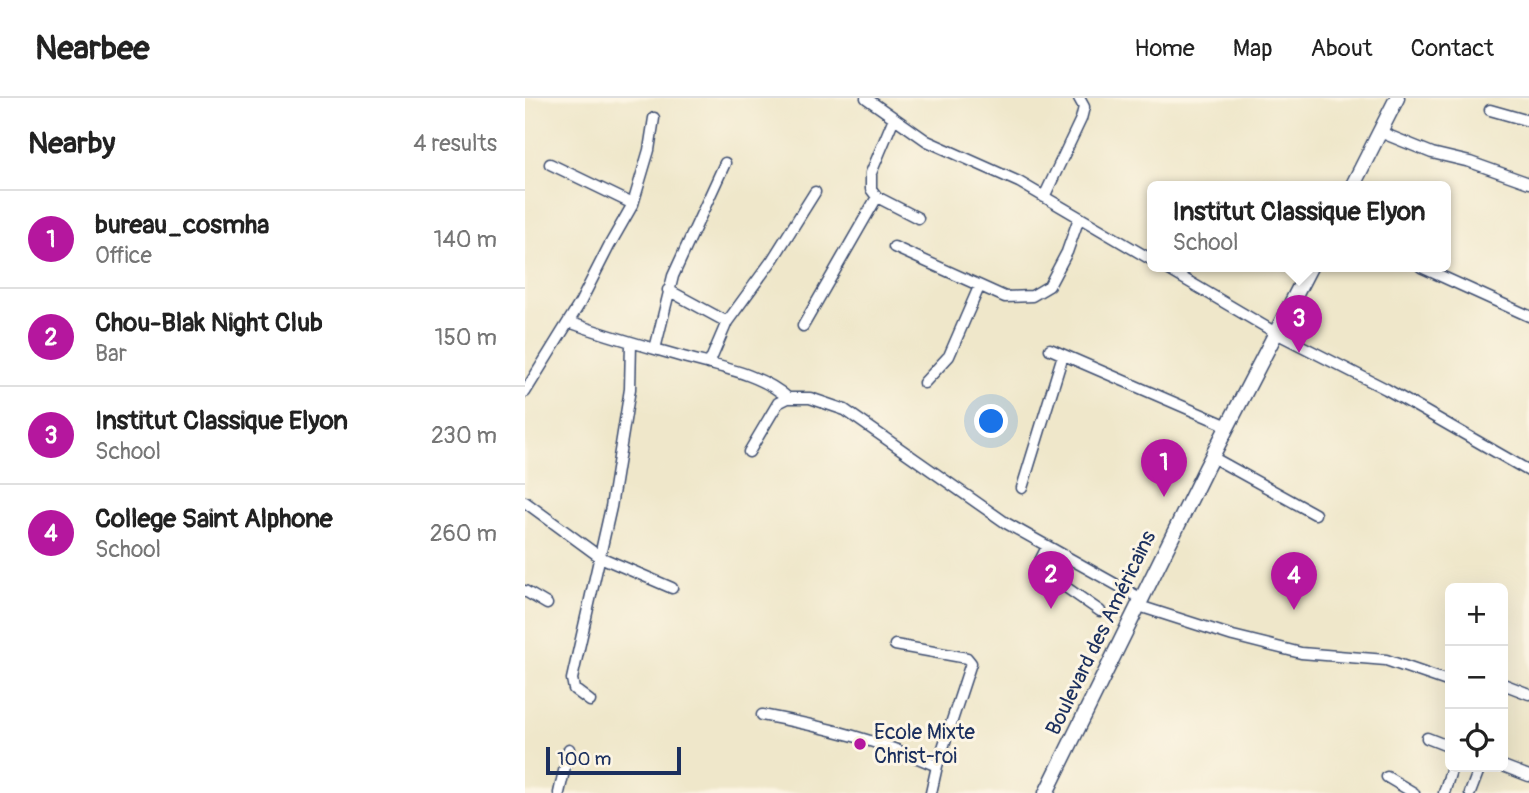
<!DOCTYPE html>
<html lang="en">
<head>
<meta charset="utf-8">
<style>
	body { margin:0; font-family:Pangolin,sans-serif; background:#f2f2f2; color:#222 }
	.controls { position:absolute; right:21px; bottom:21px; display:grid; overflow:hidden; border-radius:10px; box-shadow:0 7px 28px #0002 }
	.controls button { width:63px; height:63px; display:grid; place-items:center; padding:0; border:0; border-bottom:2px solid #e0e0e0; background:#fff; color:#222; font:35px sans-serif }
	.scale { position:absolute; left:21px; bottom:18px; width:135px; box-sizing:border-box; padding-left:7px; border:4px solid #1b2f5e; border-top:0; font-size:19px; line-height:24px; white-space:nowrap; color:#1b2f5e; -webkit-text-stroke:5px #fcf5e5; paint-order:stroke }
	.you { position:absolute; left:467px; top:324px; width:24px; height:24px; margin:-18px; border:5px solid #fff; border-radius:50%; background:#1a73e8; box-shadow:0 0 0 10px #1a73e833 }
	.badge { display:grid; place-items:center; width:46px; height:46px; border-radius:50%; background:#b5179e; color:#fff; font-size:23px; font-weight:700 }
	.pin { position:absolute; translate:-50% -58px; filter:drop-shadow(0 2px 4px #0008) }
	.pin::after { content:''; position:absolute; top:37px; width:24px; height:21px; background:inherit; clip-path:polygon(0 0,100% 0,50% 100%) }
	.popup { position:absolute; left:622px; top:83px; width:304px; height:91px; box-sizing:border-box; display:grid; place-content:center; border-radius:10px; background:#fff; filter:drop-shadow(0 2px 5px #0005); font-size:23px; white-space:nowrap; color:#767676 }
	.popup b { font-size:26px; color:#222 }
	.popup::after { content:''; position:absolute; left:50%; top:100%; margin-left:-14px; border:14px solid transparent; border-top-color:#fff }
	.list { margin:0; padding:0; list-style:none }
	h2 { display:flex; justify-content:space-between; align-items:center; height:91px; margin:0; padding:0 28px; font-size:30px }
	h2 small { font-size:23px; font-weight:400; color:#767676 }
	.list li { display:grid; grid-template-columns:46px 1fr auto; gap:21px; align-items:center; box-sizing:border-box; height:98px; padding:0 28px; border-top:2px solid #e0e0e0 }
	.list b { display:block; font-size:26px; white-space:nowrap }
	.list p { margin:0; font-size:23px; white-space:nowrap; color:#767676 }
	.list em { font-size:23px; font-style:normal; color:#767676 }
	.icon { flex:none; width:38px; height:38px; fill:none; stroke:currentColor; stroke-width:2; stroke-linecap:round; stroke-linejoin:round }
	.map { position:relative; flex:none; width:1004px; height:695px; overflow:hidden }
	header { display:flex; align-items:center; gap:42px; box-sizing:border-box; height:98px; padding:0 35px; background:#fff; border-bottom:2px solid #e0e0e0 }
	header strong { font-size:33px }
	nav { display:flex; gap:38px; margin-inline-start:auto; font-size:24px }
	main { display:flex }
	aside { flex:1; background:#fff }
	.map>svg:first-child { display:block }
	.lines { fill:none; stroke-linecap:round; stroke-linejoin:round }
	.street-casing { stroke:#3b4b6e; stroke-width:13 }
	.secondary-casing { stroke:#3b4b6e; stroke-width:17 }
	.street { stroke:#fff; stroke-width:10 }
	.secondary { stroke:#fff; stroke-width:14 }
	.poi-dot { fill:#b5179e; stroke:#fcf5e5; stroke-width:2.5 }
	.labels { text-anchor:middle; dominant-baseline:central; stroke-width:6; stroke-linejoin:round; paint-order:stroke }
	.street-label { font-size:21px; fill:#1b2f5e; stroke:#fcf5e5 }
	.poi-label { font-size:21px; fill:#1b2f5e; stroke:#fcf5e5; text-anchor:start }
</style>
</head>
<body>
<header>
<strong>Nearbee</strong>
<nav><a>Home</a><a>Map</a><a>About</a><a>Contact</a></nav>
</header>
<main>
<aside>
<h2>Nearby<small>4 results</small></h2>
<ul class="list">
<li><span class="badge">1</span><div><b>bureau_cosmha</b><p>Office</p></div><em>140 m</em></li>
<li><span class="badge">2</span><div><b>Chou-Blak Night Club</b><p>Bar</p></div><em>150 m</em></li>
<li><span class="badge">3</span><div><b>Institut Classique Elyon</b><p>School</p></div><em>230 m</em></li>
<li><span class="badge">4</span><div><b>College Saint Alphone</b><p>School</p></div><em>260 m</em></li>
</ul>
</aside>
<div class="map">
<svg width="1004" height="695" viewBox="0 0 1004 695">
	<rect width="100%" height="100%" fill="#fcf5e5"/>
	<filter id="ink" filterUnits="userSpaceOnUse"><feTurbulence type="fractalNoise" baseFrequency=".0143" numOctaves="2"/><feDisplacementMap in="SourceGraphic" scale="14" xChannelSelector="R" yChannelSelector="G"/><feConvolveMatrix kernelMatrix="1 2 1 2 8 2 1 2 1" color-interpolation-filters="sRGB"/></filter>
	<filter id="wash" filterUnits="userSpaceOnUse"><feTurbulence type="fractalNoise" baseFrequency=".00686" numOctaves="4" result="noise"/><feDisplacementMap in="SourceGraphic" scale="28" xChannelSelector="R" yChannelSelector="G"/><feGaussianBlur stdDeviation="1.57" result="paint"/><feColorMatrix in="noise" values="0 0 0 0 0 0 0 0 0 0 0 0 0 0 0 0 0 1.4 0 .05"/><feComposite in="paint" operator="in"/></filter>
	<g filter="url(#wash)">
		<rect width="100%" height="100%" fill="#efe7ca"/>
	</g>
	<g filter="url(#ink)">
		<g class="lines">
			<defs>
				<path id="street" d="M341,0L402,43L494,84L627,162
					M965,12L1004,23
					M369,20L346,75V91L352,99L393,120
					M855,34L907,55L945,64L1004,85
					M25,66L108,106
					M519,99L556,21L559,9L554,0
					M369,149L480,199L507,198L524,188L542,154L554,120
					M639,169L751,235L861,291L1004,373
					M896,169L1004,218
					M143,192L202,224
					M44,224C82,238 120,248 158,259C194,269 235,275 263,300
					M278,228L352,99
					M130,251L148,178L200,65
					M525,251L703,328
					M184,266L202,224L248,161L290,94
					M399,285L424,258L454,189
					M0,294L55,205L84,148L108,106L124,52L129,20
					M224,354L253,305L263,300H285L320,312L481,425L617,501
					M687,359L790,416
					M497,390L538,257
					M0,404L75,459L147,490
					M522,449L515,463L516,472L575,513
					M0,493L22,506
					M614,508L708,538L776,555L861,562L925,584
					M370,547L442,560L446,565L412,668L406,695
					M978,586L1004,596
					M65,603L49,591L47,581L86,409L105,291L106,245
					M237,617C301,629 352,642 412,668
					M902,640L925,649
					M978,668L1004,678
					M862,679L889,695
					M34,695L44,651
					M919,695L927,669
					M945,695L955,669"/>
				<path id="secondary" d="M827,89L872,0
					M521,695L681,370L785,169"/>
			</defs>
			<use href="#street" class="street-casing"/>
			<use href="#secondary" class="secondary-casing"/>
			<use href="#street" class="street"/>
			<use href="#secondary" class="secondary"/>
		</g>
	</g>
	<circle class="poi-dot" cx="335" cy="646" r="7"/>
	<g class="labels">
		<g class="street-label">
			<text transform="translate(576 535) rotate(-64)">Boulevard des Américains</text>
		</g>
		<g class="poi-label">
			<text x="349" y="634">Ecole Mixte<tspan x="349" dy="24">Christ-roi</tspan></text>
		</g>
	</g>
</svg>
<div class="controls">
<button>+</button>
<button>−</button>
<button><svg class="icon" aria-label="locate" viewBox="0 0 24 24"><circle cx="12" cy="12" r="6"/><path d="M12 2v4M12 18v4M2 12h4M18 12h4"/></svg></button>
</div>
<div class="scale">100 m</div>
<div class="you"></div>
<div class="pin badge" style="left:639px;top:399px">1</div>
<div class="pin badge" style="left:526px;top:511px">2</div>
<div class="pin badge" style="left:774px;top:255px">3</div>
<div class="popup"><b>Institut Classique Elyon</b>School</div>
<div class="pin badge" style="left:769px;top:512px">4</div>
</div>
</main>
</body>
</html>
